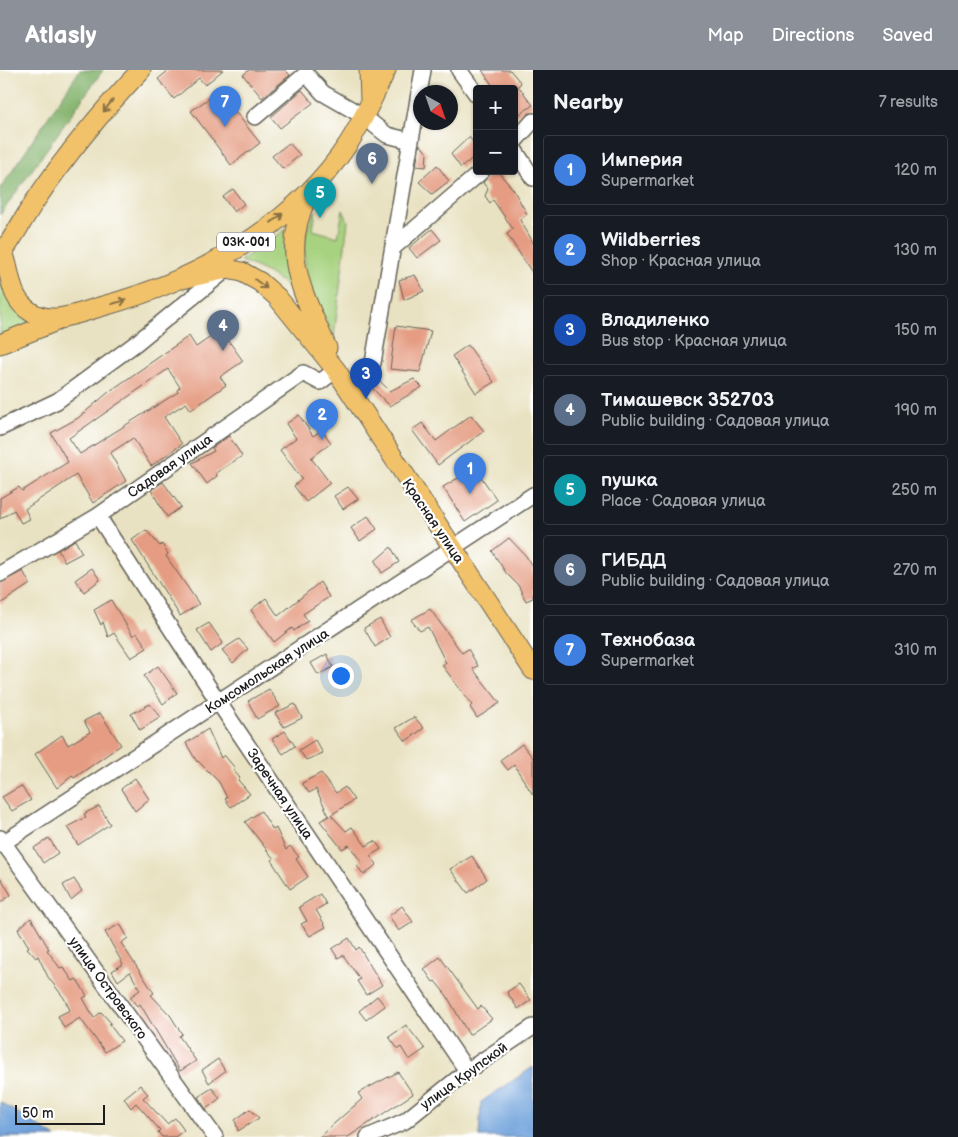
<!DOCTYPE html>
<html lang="en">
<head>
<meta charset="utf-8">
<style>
	body { margin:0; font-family:"Balsamiq Sans",sans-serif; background:#242831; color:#f1f3f6 }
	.controls { position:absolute; right:15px; top:15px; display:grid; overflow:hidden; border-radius:5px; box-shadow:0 1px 4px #0004 }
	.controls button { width:45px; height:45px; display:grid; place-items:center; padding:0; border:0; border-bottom:1px solid #363941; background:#171b24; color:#f1f3f6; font:25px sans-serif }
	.compass { position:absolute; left:413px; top:15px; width:45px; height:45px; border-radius:50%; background:#171b24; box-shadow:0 1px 4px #0004; rotate:140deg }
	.scale { position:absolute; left:15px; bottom:12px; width:90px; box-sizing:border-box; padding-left:5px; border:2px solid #1c1c1c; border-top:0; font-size:14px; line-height:18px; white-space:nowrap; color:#1c1c1c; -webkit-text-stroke:4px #fff; paint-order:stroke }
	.you { position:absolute; left:340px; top:605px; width:18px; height:18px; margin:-12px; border:4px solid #fff; border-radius:50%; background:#1a73e8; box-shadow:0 0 0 8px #1a73e833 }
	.badge { display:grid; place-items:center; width:32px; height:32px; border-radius:50%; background:#8c9099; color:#fff; font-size:16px; font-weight:700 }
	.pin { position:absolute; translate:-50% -41px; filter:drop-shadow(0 1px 2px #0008) }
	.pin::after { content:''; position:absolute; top:26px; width:18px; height:15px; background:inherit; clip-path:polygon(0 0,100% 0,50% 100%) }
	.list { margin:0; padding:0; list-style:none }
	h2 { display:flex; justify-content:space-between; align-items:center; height:65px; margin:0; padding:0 20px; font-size:21px }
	h2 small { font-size:16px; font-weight:400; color:#9ea1a6 }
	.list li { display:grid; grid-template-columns:32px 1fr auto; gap:15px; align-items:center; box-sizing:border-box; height:70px; margin:0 10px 10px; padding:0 10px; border:1px solid #363941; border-radius:5px }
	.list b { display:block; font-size:19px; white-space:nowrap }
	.list p { margin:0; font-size:16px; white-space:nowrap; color:#9ea1a6 }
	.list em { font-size:16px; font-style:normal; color:#9ea1a6 }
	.map { position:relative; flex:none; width:533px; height:1067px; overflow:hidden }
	header { display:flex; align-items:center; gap:30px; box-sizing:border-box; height:70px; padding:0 25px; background:#8c9099; color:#fff }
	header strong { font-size:24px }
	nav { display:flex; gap:28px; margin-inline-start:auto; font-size:18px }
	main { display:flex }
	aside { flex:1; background:#171b24 }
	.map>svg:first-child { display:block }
	.green { fill:#a7d27f; stroke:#62774e }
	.forest { fill:#85b46e; stroke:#506845 }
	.water { fill:#70a2db; stroke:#465f7c }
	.building { fill:#e59c82; fill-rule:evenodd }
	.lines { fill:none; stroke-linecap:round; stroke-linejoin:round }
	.minor-casing { stroke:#646156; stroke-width:18 }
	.major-casing { stroke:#646156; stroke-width:21 }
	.minor { stroke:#fff; stroke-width:15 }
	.major { stroke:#f2c26a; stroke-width:19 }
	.oneway { stroke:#876f43 }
	.labels { text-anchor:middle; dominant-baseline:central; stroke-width:4.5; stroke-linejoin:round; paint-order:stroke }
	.shield { fill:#fff; stroke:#606060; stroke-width:1 }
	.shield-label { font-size:12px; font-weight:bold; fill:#1c1c1c }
	.street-label { font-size:14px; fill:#1c1c1c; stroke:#fff }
</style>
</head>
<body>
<header>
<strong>Atlasly</strong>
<nav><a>Map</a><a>Directions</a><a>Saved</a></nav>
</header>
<main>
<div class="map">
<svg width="533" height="1067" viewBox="0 0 533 1067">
	<rect width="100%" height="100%" fill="#fff"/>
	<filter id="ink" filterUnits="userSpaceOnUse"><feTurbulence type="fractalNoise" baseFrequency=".02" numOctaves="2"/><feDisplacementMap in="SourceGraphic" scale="10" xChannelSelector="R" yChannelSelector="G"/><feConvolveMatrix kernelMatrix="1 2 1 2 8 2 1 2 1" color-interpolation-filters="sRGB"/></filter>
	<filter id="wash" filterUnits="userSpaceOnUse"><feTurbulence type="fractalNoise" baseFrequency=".0096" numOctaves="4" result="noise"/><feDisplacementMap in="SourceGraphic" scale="20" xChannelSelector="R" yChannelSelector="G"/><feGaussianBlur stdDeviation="1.12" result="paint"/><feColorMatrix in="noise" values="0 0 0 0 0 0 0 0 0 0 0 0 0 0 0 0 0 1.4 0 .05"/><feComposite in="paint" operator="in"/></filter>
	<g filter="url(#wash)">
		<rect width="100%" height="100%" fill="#e9e2c2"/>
		<path class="green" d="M316,140L313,160L338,167L343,140L348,151L334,266C312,228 290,182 316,140Z
			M285,160C284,183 286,200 293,221C277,207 262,198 240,191Z
			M0,207L4,219L36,249L0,268Z"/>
		<path class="forest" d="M80,0H103L0,145V119Z"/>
		<path class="water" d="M533,997V1067H479L481,1032Z
			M0,1032L56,1067H0Z"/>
		<g id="blocks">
			<path class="building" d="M169,0H223L205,15L199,8L174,29L158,9Z
				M249,0H285L290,5L262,28L243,5Z
				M482,0H510L521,13L518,16L533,35L514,48V19H495Z
				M302,20L313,33L280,58L271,47Z
				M219,21L260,73L231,95L191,41Z
				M469,67L477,77V84L461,98L451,84Z
				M289,73L300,85L283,99L272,86Z
				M420,74L427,83L426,97L416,96Z
				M437,95L449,111L432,124L419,112Z
				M492,101H497L513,119L527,144L520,150L533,172V204L507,164L513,159L493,130L490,133L485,126L488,119L483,113Z
				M233,119L244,134L234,142L223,127Z
				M432,159L441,170L417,188L409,178Z
				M415,205L424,221L404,230L399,210Z
				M396,256L431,261L420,302L390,299Z
				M221,260L243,291L220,307L226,315L191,340L186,333L164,347L182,374L151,396L133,368L110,383L126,411L93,433L76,405L25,439L30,449L21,453L14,440L0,449V428L19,417L22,421L68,392L51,363L78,348L110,321L189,266L196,277ZM168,299L180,317L177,320L178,322L80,384L69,368Z
				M468,275L494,312L476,323L452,286Z
				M362,294L390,321L414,309L422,317L390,336L356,302Z
				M299,345L313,366L322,360L331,373L311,388L330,413L306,432L294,416L302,409L280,380L296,368L286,354Z
				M471,345L484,361L438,395L412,360L422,353L436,371Z
				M229,366L242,386L216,403L217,406L207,414L192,393L214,381L212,378Z
				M475,398L497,430L465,452L443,417Z
				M163,412L181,437L167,447L151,420Z
				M348,417L358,429L343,439L334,426Z
				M368,446L377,459L360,471L351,458Z
				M146,460L160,476L162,474L168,484L166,486L199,534L180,546L132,470Z
				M509,468L526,486L533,498V528L526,531L518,515L506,503L492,481Z
				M75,470L82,483L65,492L58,480Z
				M391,477L399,492L382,503L375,491Z
				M92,498L100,510L84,522L75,510Z
				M23,501L30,514L0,534V513Z
				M320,512L329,527L303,544L308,551L294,561L292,558L274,572L251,540L266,528L278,546Z
				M111,530L133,566L137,563L147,578L131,588L114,563L108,567L103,552L101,555L94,540Z
				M430,539L462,583L468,579L478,596L473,599L500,633L477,648L470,637L472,635L442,595L446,593L428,557L420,561L411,550Z
				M380,549L390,567L375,577L364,558Z
				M209,553L223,573L211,582L197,560Z
				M239,569L248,579L233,593L222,580Z
				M327,584L333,597L318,605L311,593Z
				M158,596L177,623L163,634L144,606Z
				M269,619L280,636L257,649L248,631Z
				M150,634L161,647L140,660L131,644Z
				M295,634L302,648L284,657L275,643Z
				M100,643L121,675L74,708L72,706L57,718L35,684L62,665L68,675L90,662L84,651Z
				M414,647L424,658L406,671L396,658Z
				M208,659L221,688L224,685L235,698L233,700L240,708L238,710L250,724L231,737L225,729L227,728L219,712L198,691L197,692L186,673Z
				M285,661L295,676L283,684L272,669Z
				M315,670L323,683L306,690L299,680Z
				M522,674L533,688V725L514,695L508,700L500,690Z
				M321,703L336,723L345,717L354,730L331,745L346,761L352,757L366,776L375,771L381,779L370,786L377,794L364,805L357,796L362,793L349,775L342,779L320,751L329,746L316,719L309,723L302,713Z
				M135,708L149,729L135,741L121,719Z
				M21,716L31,730L12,741L2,727Z
				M99,736L110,754L78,775L67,757L86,747L84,744Z
				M261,741L273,760L276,758L286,780L290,776L299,787L296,789L308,807L290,819L271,790L274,789L245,752Z
				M49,768L58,783L43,793L34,778Z
				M472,786L487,809L468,823L450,799Z
				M0,807L11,825L0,833Z
				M74,809L82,821L71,830L63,815Z
				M320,824L326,834L316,840L326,857L310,866L301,854L307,851L299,837Z
				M402,836L413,852L399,861L389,846Z
				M31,848L49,879L47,880L60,898L63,897L73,911L76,909L80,914L87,926L83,928L94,948L101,942L111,953L109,954L122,971L105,982L80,948L64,958L58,946L70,940L64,928L48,907L38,886L36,888L27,878L29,877L18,859Z
				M120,854L128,868L121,873L154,923L151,925L170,945L182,964L179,966L196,991L180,1001L140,934L137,936L130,927L140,920L130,902L118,911L112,901L123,894L105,862Z
				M349,868L356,880L359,877L382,915L366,925L357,911L360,909L343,885L338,888L332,879Z
				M440,887L478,939L481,936L492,949L469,965L447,926L435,911L433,912L424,899Z
				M519,914L531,930L518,939L507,922Z
				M377,926L385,936L366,950L359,941Z
				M406,955L425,979L409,990L401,977L398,979L389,967Z
				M218,989L225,1001L209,1013L202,1000Z
				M398,1002L413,1024L348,1067H319L362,1029L358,1023Z
				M140,1015L148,1024L143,1028L167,1054L175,1048L184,1060L175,1067H162L158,1062L160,1060L136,1033L131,1038L124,1028Z
				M212,1018L220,1028L206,1039L198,1027Z
				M250,1039L259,1048L238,1061L235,1050Z"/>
		</g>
	</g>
	<g filter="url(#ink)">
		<use href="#blocks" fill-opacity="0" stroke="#646156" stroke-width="1"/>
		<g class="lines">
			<defs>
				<path id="minor" d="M459,0L477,25
					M255,47L306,4L323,23L363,46L387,65L411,71
					M514,72L533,51
					M514,79L533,108
					M394,177L482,101
					M373,293L423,0
					M0,358L57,331L135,274L226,200
					M98,446L219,633L467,1001
					M0,504L98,446L303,303L320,312L336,300
					M0,768L215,1067
					M0,775L533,425
					M368,1067L405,1051L467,1001L533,957"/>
				<path id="major" d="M369,0L370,30
					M307,127C279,186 304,223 327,278
					M3,182C12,204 8,228 31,242C53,256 81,242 103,236C198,210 293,157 348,74C363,51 374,25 386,0
					M0,186C13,169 23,149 35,131C66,85 103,40 141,0
					M182,209L227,199L242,202L260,212L277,227L336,300L533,600
					M0,274L59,250"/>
			</defs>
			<use href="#minor" class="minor-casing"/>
			<use href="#major" class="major-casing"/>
			<use href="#minor" class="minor"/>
			<use href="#major" class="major"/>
		</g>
		<defs><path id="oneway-shaft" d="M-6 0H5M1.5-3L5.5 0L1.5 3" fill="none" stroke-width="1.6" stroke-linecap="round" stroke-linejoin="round" transform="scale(1.25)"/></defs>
		<g class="oneway">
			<use href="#oneway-shaft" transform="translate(108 36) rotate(128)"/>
			<use href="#oneway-shaft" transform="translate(277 148) rotate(-38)"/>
			<use href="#oneway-shaft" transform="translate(261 214) rotate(37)"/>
			<use href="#oneway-shaft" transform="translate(119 232) rotate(-15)"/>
		</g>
	</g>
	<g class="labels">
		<rect class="shield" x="217" y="162.5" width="58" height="19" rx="4"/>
		<g class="shield-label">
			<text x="246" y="172">03К-001</text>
		</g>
		<g class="street-label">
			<text transform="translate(170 396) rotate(-35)">Садовая улица</text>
			<text transform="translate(433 451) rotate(56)">Красная улица</text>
			<text transform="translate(267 601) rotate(-33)">Комсомольская улица</text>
			<text transform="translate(280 724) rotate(56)">Заречная улица</text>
			<text transform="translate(108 918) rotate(54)">улица Островского</text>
			<text transform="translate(464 1006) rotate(-36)">улица Крупской</text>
		</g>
	</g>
</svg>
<div class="controls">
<button>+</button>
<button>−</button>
</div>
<svg class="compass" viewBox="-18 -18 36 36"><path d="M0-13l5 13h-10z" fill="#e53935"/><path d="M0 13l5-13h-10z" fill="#9ea1a6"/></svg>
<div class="scale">50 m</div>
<div class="you"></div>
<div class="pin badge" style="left:470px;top:424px;background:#3f7fe0">1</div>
<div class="pin badge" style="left:322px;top:370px;background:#3f7fe0">2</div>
<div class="pin badge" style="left:366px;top:329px;background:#1a4fb4">3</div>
<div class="pin badge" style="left:223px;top:281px;background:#5c6f8a">4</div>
<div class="pin badge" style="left:320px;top:148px;background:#0f9aa8">5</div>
<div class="pin badge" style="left:372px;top:114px;background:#5c6f8a">6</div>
<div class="pin badge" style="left:225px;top:57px;background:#3f7fe0">7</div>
</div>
<aside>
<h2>Nearby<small>7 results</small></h2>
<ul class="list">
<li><span class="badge" style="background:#3f7fe0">1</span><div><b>Империя</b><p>Supermarket</p></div><em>120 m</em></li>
<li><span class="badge" style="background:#3f7fe0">2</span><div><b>Wildberries</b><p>Shop · Красная улица</p></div><em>130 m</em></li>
<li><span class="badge" style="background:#1a4fb4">3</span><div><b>Владиленко</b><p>Bus stop · Красная улица</p></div><em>150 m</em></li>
<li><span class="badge" style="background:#5c6f8a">4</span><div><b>Тимашевск 352703</b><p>Public building · Садовая улица</p></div><em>190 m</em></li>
<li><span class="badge" style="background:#0f9aa8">5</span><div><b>пушка</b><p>Place · Садовая улица</p></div><em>250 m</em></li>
<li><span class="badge" style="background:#5c6f8a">6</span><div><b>ГИБДД</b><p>Public building · Садовая улица</p></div><em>270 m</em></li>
<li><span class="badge" style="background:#3f7fe0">7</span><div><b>Технобаза</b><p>Supermarket</p></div><em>310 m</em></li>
</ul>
</aside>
</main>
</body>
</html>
